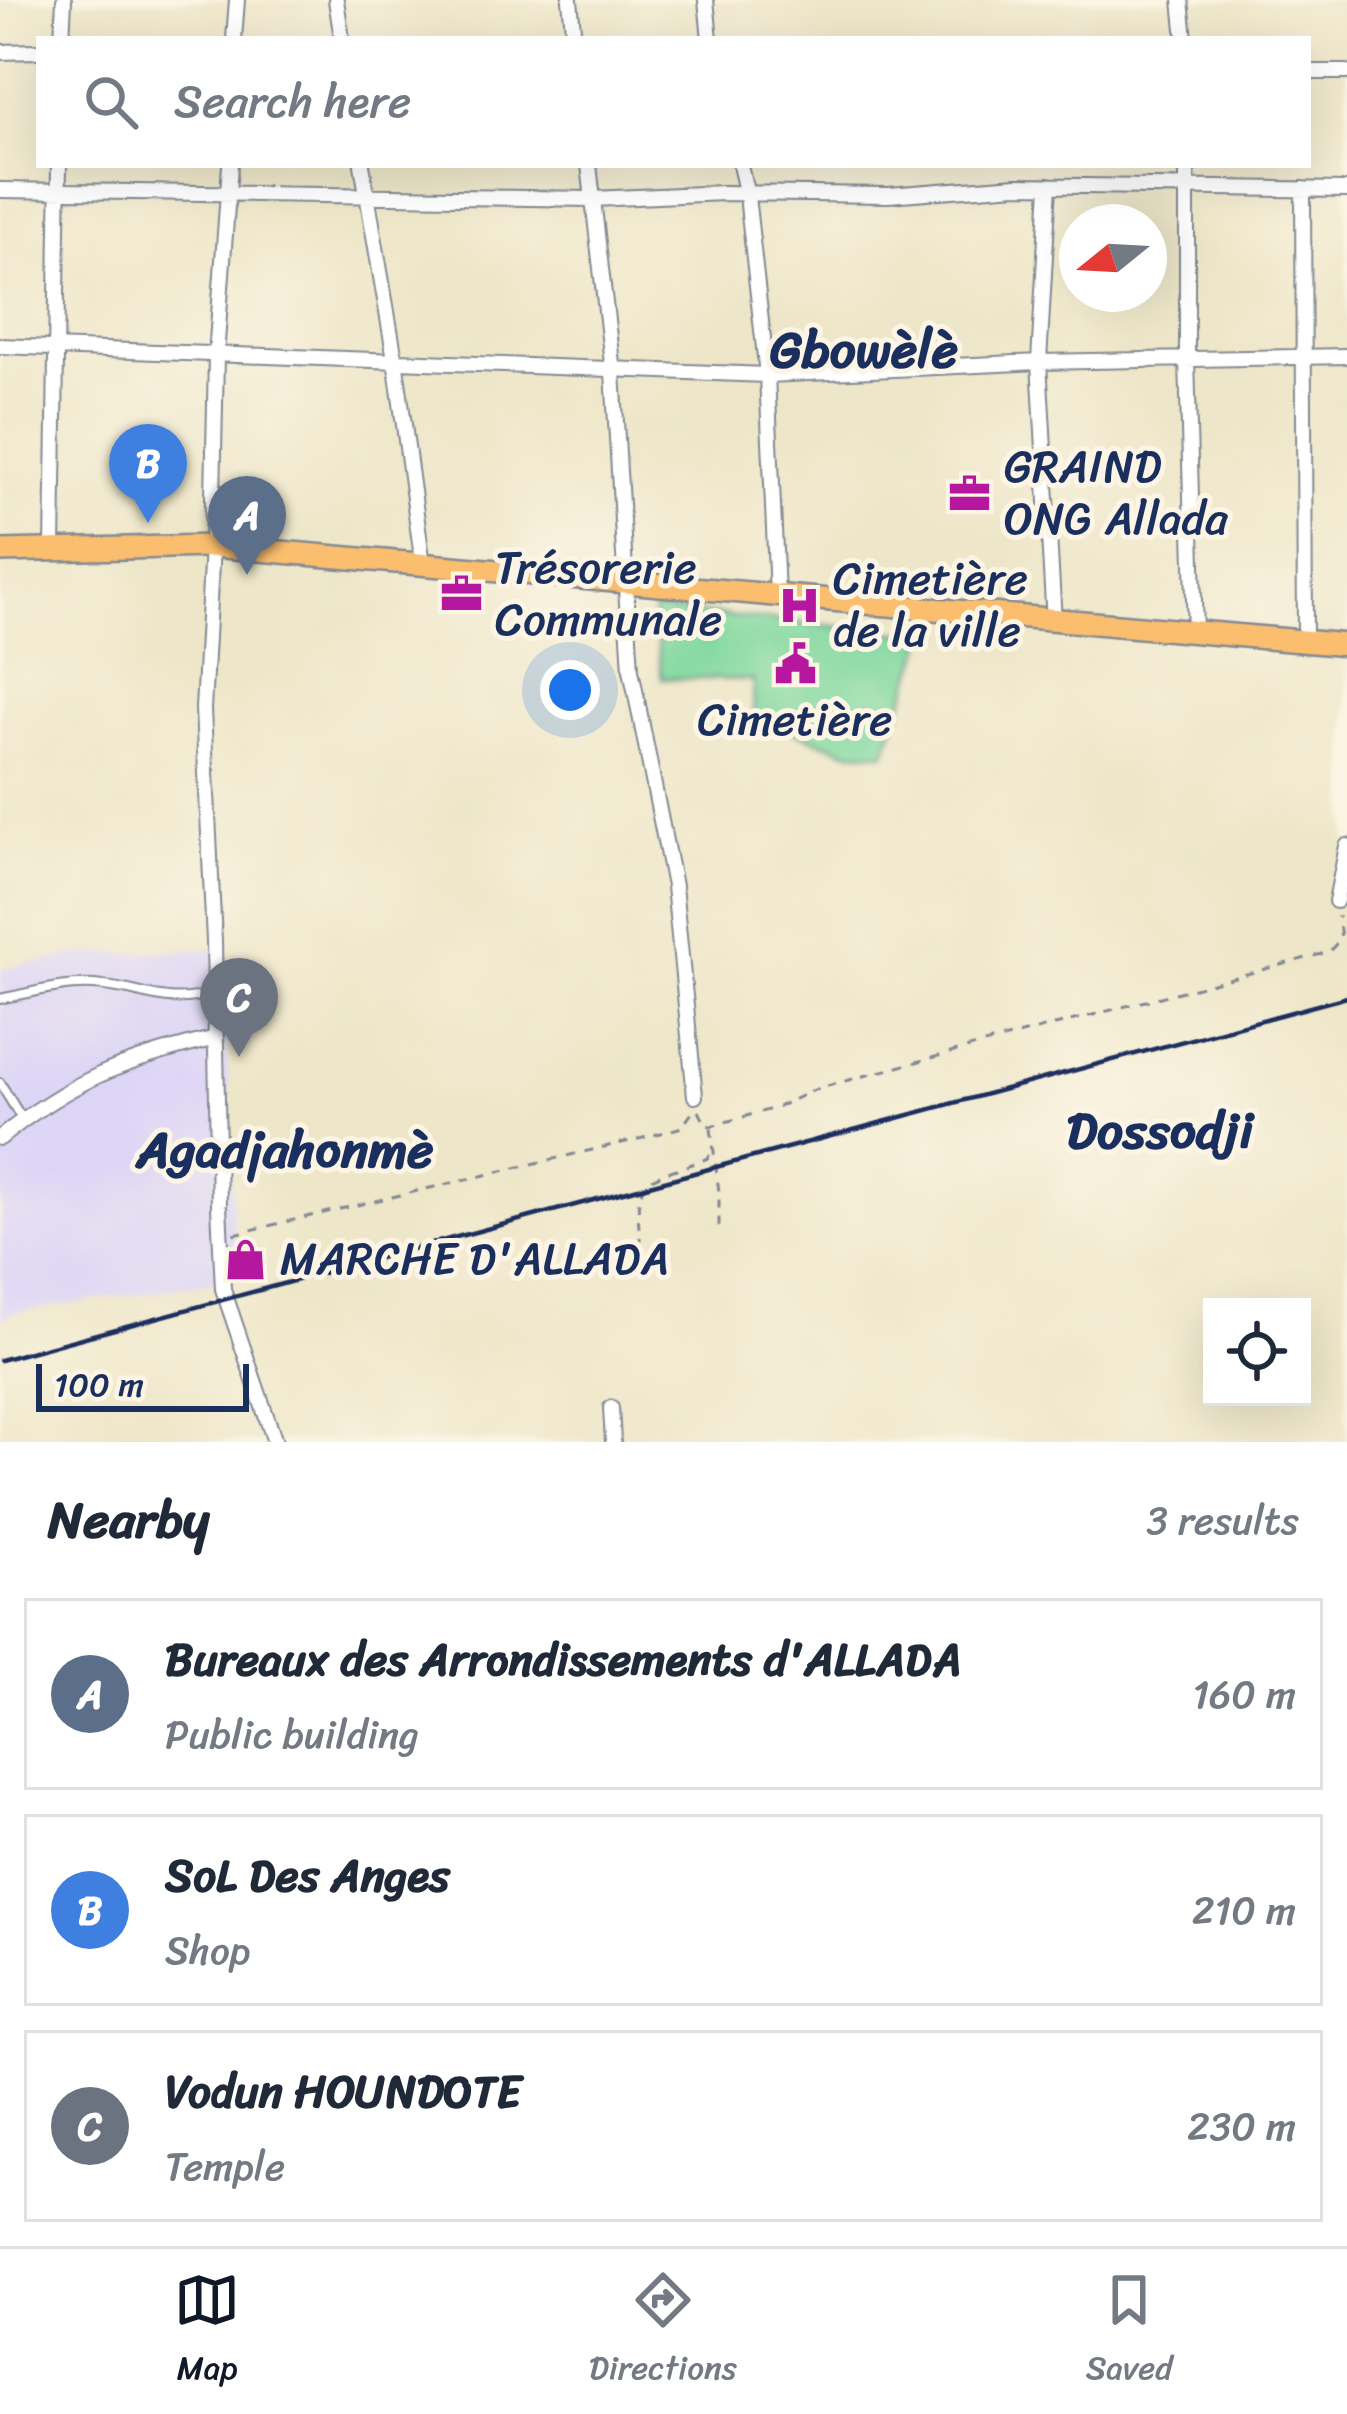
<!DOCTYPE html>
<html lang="en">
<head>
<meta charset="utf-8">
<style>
	body { margin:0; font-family:Sriracha,sans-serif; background:#f2f2f3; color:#1f2937 }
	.controls { position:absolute; right:36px; bottom:36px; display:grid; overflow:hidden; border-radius:0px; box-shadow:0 12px 48px #0002 }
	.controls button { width:108px; height:108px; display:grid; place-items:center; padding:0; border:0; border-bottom:3px solid #e0e1e3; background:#fff; color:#1f2937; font:60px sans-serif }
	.compass { position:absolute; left:1059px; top:204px; width:108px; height:108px; border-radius:50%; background:#fff; box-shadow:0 12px 48px #0002; rotate:252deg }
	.scale { position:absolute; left:36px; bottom:30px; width:213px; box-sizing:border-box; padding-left:12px; border:6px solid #1b2f5e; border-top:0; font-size:33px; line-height:42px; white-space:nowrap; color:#1b2f5e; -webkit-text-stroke:9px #fcf5e5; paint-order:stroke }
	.you { position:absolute; left:570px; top:690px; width:42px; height:42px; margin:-30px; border:9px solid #fff; border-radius:50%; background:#1a73e8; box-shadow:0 0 0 18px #1a73e833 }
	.badge { display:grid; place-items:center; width:78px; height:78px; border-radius:50%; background:#111827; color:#fff; font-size:39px; font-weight:700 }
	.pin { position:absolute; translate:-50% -99px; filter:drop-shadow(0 3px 6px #0008) }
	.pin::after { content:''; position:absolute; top:63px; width:42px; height:36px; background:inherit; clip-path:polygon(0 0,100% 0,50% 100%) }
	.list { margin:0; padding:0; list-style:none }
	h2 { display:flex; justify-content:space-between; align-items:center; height:156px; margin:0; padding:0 48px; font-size:51px }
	h2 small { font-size:39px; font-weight:400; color:#747a83 }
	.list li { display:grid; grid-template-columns:78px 1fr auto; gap:36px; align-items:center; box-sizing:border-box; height:192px; margin:0 24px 24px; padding:0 24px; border:3px solid #e0e1e3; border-radius:0px }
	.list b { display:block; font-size:45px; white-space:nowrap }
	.list p { margin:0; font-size:39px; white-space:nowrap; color:#747a83 }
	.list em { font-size:39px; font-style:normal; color:#747a83 }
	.icon { flex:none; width:66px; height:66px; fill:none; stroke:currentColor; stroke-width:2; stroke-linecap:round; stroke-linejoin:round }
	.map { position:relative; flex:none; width:1347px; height:1442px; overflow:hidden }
	.search { position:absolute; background:#fff; box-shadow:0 12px 48px #0002; left:36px; right:36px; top:36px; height:132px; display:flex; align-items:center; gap:30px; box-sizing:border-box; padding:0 42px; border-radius:0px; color:#747a83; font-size:45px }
	.sheet { height:804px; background:#fff }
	nav { display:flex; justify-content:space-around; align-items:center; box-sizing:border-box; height:168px; border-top:3px solid #e0e1e3; background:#fff; font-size:33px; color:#747a83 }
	nav a { display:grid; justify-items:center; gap:6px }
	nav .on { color:#111827 }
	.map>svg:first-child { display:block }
	.built { fill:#ddd5f6 }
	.green { fill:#7dd79c; stroke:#4c837d; stroke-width:3 }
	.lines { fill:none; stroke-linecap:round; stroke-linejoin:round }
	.service-casing { stroke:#848a93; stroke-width:12 }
	.minor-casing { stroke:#848a93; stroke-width:18 }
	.primary-casing { stroke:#848a93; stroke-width:26 }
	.path { stroke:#848a93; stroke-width:3; stroke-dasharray:9 9; stroke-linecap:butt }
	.service { stroke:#fff; stroke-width:8 }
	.minor { stroke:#fff; stroke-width:14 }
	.primary { stroke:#fabe6e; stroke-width:21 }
	.rail { stroke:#1b2f5e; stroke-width:4.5 }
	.labels { text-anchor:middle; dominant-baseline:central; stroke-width:10; stroke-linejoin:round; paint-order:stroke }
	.poi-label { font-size:45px; fill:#1b2f5e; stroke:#fcf5e5; text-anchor:start }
	.quarter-label { font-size:51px; font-weight:bold; fill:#1b2f5e; stroke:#fcf5e5 }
</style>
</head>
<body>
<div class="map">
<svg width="1347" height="1442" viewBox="0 0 1347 1442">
	<rect width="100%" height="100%" fill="#fcf5e5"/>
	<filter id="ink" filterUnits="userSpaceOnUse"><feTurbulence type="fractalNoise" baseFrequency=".00833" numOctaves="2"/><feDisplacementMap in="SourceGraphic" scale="24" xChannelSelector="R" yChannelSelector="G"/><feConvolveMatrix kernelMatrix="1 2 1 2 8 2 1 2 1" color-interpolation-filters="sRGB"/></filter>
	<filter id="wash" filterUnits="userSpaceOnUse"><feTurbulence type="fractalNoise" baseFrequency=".004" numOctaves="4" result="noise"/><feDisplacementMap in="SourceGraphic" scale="48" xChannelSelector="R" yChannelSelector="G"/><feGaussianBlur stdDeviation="2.7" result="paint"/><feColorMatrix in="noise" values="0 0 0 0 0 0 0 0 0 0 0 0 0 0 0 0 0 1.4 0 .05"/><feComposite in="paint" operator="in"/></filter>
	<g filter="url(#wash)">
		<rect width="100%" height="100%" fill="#ede6c8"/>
		<path class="built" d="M224,949L235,1279L16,1312L0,1320V969L74,955Z"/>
		<path class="green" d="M653,609L927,635L885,753L847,751L754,717L753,680L662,678Z"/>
	</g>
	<g filter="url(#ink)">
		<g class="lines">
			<defs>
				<path id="service" d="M0,999C30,993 64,983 94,985C146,988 160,1008 215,993
					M0,1083L22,1119"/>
				<path id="minor" d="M336,0L342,39
					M570,0L574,39
					M706,0L710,39
					M1181,0L1185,39
					M62,39L64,0
					M234,39L237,0
					M0,52L39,51
					M1308,72H1347
					M230,165L216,356L212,546L203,709L214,941L219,1206L223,1289L275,1442
					M362,165L395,359L423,565
					M589,165L613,372L631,670L674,886L695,1096
					M740,165L747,196L767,375L777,594
					M1187,165V360L1195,633
					M1049,185L1039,362L1054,622
					M1303,189L1305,641
					M0,190L593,199L723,193L888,195L1017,185L1347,190
					M0,346L767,375L1039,362L1347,356
					M53,549L59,165
					M1336,901L1347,846
					M0,1138C73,1079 125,1060 216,1038
					M611,1408L613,1442"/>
				<path id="primary" d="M0,551L212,546L1347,645"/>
			</defs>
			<use href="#service" class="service-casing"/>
			<use href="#minor" class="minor-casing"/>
			<use href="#primary" class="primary-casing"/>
			<path class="path" d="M699,1111L706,1125L711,1126L775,1108L819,1088L1329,952L1341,938L1338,916
				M711,1128L719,1192V1234
				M234,1234L643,1138L682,1127L694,1110
				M641,1246C631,1169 647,1182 708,1158L714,1146"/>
			<use href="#service" class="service"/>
			<use href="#minor" class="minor"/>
			<use href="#primary" class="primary"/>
			<path class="rail" d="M0,1360L1347,997"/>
		</g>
	</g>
	<defs>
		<symbol id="office-bare" viewBox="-9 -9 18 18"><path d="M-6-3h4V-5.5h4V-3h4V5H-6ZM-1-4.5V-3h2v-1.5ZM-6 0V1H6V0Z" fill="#b5179e" stroke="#fcf5e5" stroke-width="2.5" paint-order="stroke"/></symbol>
		<symbol id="hospital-bare" viewBox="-9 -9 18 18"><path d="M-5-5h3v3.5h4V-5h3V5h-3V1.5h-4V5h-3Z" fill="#b5179e" stroke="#fcf5e5" stroke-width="2.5" paint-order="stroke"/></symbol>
		<symbol id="civic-bare" viewBox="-9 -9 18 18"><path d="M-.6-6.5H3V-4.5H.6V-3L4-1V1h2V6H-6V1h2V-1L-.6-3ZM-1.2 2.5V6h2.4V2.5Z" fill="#b5179e" stroke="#fcf5e5" stroke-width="2.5" paint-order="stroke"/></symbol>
		<symbol id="shop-bare" viewBox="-9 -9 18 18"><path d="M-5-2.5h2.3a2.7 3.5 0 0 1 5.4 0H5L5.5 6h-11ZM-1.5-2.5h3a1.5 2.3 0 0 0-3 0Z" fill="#b5179e" stroke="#fcf5e5" stroke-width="2.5" paint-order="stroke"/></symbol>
	</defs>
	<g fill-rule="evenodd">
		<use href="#office-bare" x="940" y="464" width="59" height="59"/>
		<use href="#office-bare" x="432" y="564" width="59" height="59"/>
		<use href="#hospital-bare" x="770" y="576" width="59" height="59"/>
		<use href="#civic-bare" x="766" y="634" width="59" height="59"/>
		<use href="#shop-bare" x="216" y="1230" width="59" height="59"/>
	</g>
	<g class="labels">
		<g class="poi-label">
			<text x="1004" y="467">GRAIND<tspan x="1004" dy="52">ONG Allada</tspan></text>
			<text x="495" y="568">Trésorerie<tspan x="495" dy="52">Communale</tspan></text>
			<text x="833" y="579">Cimetière<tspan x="833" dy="52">de la ville</tspan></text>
			<text x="795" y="720" text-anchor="middle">Cimetière</text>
			<text x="280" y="1259">MARCHE D'ALLADA</text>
		</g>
		<g class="quarter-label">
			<text x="864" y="350">Gbowèlè</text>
			<text x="1160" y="1131">Dossodji</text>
			<text x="285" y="1150">Agadjahonmè</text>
		</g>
	</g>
</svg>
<div class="controls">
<button><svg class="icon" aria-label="locate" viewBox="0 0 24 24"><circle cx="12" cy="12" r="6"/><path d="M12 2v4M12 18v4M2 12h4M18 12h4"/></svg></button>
</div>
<svg class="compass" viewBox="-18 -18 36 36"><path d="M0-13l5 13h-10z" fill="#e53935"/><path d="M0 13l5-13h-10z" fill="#747a83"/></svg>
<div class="scale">100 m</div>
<div class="you"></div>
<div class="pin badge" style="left:247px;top:575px;background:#5c6f8a">A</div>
<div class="pin badge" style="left:148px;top:523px;background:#3f7fe0">B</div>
<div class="pin badge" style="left:239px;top:1057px;background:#6b7280">C</div>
<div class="search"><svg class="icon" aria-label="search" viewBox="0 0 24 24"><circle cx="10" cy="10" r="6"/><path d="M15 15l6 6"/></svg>Search here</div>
</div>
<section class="sheet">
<h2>Nearby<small>3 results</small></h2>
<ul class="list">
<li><span class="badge" style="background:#5c6f8a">A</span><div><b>Bureaux des Arrondissements d'ALLADA</b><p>Public building</p></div><em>160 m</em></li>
<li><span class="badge" style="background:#3f7fe0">B</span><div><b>SoL Des Anges</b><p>Shop</p></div><em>210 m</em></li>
<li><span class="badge" style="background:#6b7280">C</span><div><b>Vodun HOUNDOTE</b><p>Temple</p></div><em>230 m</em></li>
</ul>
</section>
<nav>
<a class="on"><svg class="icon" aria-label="map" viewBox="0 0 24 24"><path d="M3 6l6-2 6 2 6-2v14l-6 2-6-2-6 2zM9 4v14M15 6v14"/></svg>Map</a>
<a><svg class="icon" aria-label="directions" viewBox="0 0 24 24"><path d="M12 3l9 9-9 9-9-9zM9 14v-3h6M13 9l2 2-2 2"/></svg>Directions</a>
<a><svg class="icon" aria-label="saved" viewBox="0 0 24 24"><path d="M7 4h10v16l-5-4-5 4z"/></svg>Saved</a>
</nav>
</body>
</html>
